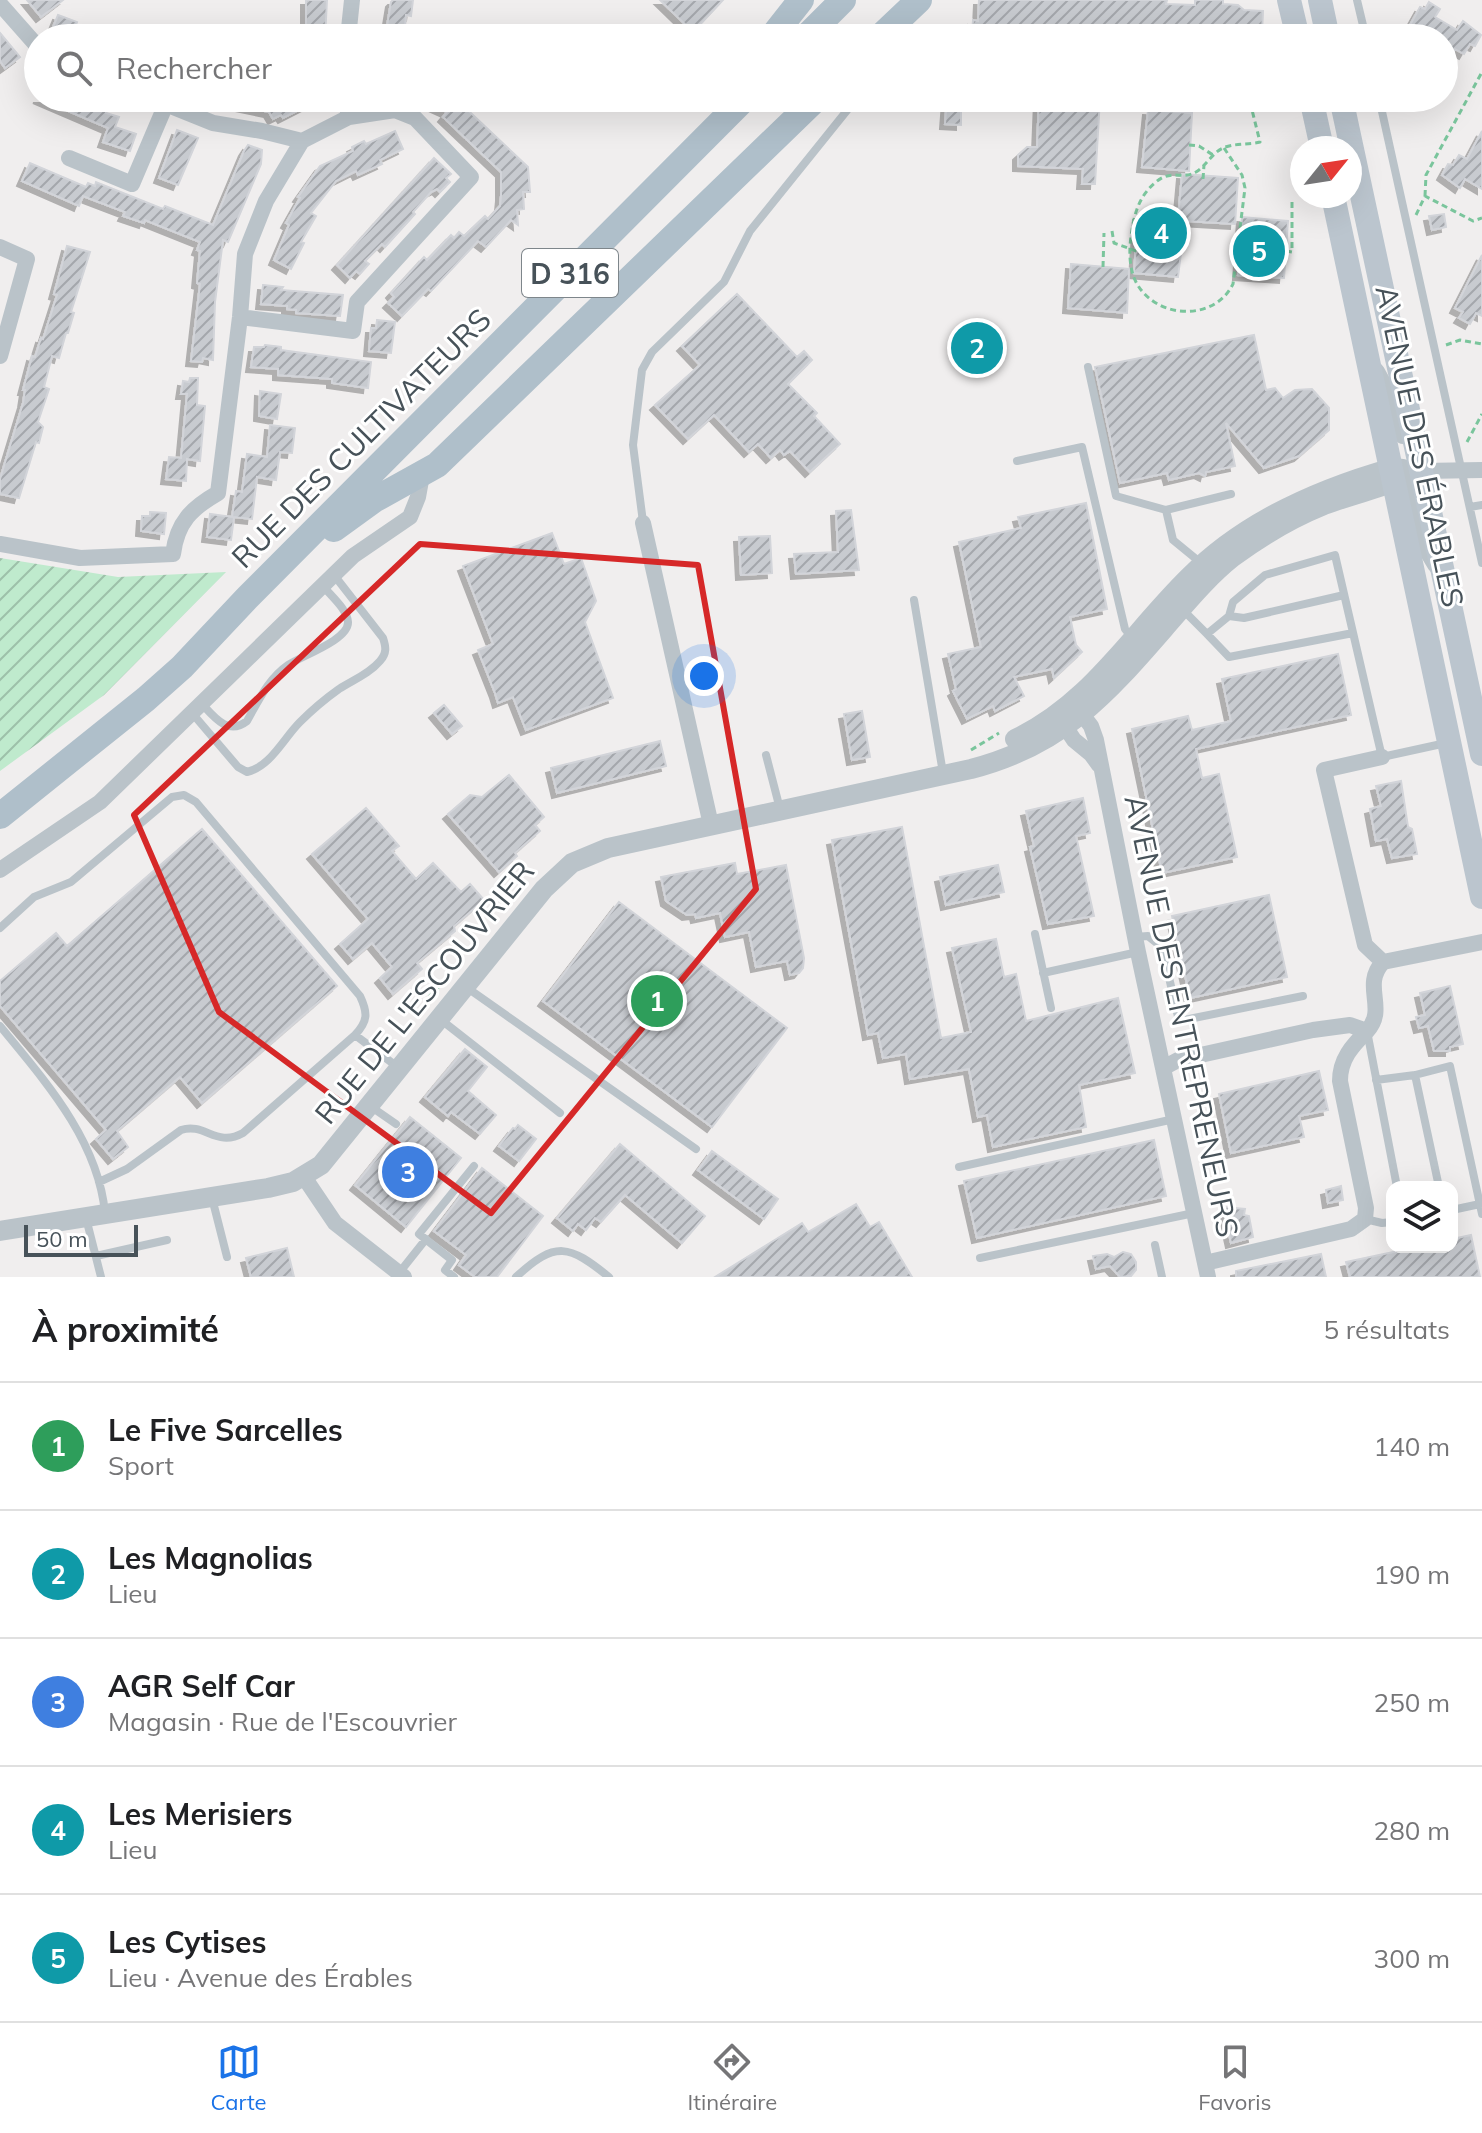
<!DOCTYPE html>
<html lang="fr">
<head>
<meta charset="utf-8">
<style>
	body { margin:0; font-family:Mulish,sans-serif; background:#f2f2f2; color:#202124 }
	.controls { position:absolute; right:24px; bottom:24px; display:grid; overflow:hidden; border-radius:16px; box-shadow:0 8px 32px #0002 }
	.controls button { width:72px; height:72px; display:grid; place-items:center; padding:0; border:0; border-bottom:2px solid #e0e0e0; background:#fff; color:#202124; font:40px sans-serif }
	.compass { position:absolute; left:1290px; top:136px; width:72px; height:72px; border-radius:50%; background:#fff; box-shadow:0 8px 32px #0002; rotate:60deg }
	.scale { position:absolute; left:24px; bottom:20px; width:114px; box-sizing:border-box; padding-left:8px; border:4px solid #475259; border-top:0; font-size:22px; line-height:28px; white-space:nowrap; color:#475259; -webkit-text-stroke:6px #fff; paint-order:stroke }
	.you { position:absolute; left:704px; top:676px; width:28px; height:28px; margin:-20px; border:6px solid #fff; border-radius:50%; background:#1a73e8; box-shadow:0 0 0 12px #1a73e833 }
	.badge { display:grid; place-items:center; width:52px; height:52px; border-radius:50%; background:#1a73e8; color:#fff; font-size:26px; font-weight:700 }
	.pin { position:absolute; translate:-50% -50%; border:4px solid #fff; box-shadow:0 2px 8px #0006 }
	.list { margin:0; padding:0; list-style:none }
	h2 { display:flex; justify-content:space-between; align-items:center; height:104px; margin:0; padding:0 32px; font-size:34px }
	h2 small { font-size:26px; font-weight:400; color:#757577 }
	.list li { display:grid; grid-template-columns:52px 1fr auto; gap:24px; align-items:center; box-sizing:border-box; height:128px; padding:0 32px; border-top:2px solid #e0e0e0 }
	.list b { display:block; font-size:30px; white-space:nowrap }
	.list p { margin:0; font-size:26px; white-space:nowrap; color:#757577 }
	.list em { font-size:26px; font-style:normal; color:#757577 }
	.icon { flex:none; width:44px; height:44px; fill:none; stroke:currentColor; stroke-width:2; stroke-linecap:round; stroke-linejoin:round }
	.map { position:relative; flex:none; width:1482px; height:1277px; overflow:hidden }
	.search { position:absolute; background:#fff; box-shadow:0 8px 32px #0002; left:24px; right:24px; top:24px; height:88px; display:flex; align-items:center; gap:20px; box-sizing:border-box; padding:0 28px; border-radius:44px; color:#757577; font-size:30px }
	.sheet { height:744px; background:#fff }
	nav { display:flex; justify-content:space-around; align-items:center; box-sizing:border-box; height:112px; border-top:2px solid #e0e0e0; background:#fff; font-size:22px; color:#757577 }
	nav a { display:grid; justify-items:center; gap:4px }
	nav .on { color:#1a73e8 }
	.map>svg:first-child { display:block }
	.garden { fill:url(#garden-furrows) }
	.building { fill:url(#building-hatch); stroke:#d2d4d9; stroke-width:2; filter:url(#shadow) }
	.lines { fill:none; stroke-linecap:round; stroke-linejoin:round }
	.path { stroke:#7ac59c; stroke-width:3; stroke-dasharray:6 4; stroke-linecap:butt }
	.service { stroke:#bac3c9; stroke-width:8 }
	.minor { stroke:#bac3c9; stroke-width:16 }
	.tertiary { stroke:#bac3c9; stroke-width:20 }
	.secondary { stroke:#bbc5ce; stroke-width:24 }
	.primary { stroke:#afbfca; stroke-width:26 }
	.marked { fill:none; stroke:#d62828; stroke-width:6; stroke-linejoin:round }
	.labels { text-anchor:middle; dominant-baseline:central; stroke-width:6; stroke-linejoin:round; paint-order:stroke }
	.shield { fill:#fff; stroke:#7e868b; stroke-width:2 }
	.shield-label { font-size:28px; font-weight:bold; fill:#475259 }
	.street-label { font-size:30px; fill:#475259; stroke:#fff }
</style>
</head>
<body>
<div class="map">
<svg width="1482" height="1277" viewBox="0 0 1482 1277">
	<defs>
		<pattern id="garden-furrows" width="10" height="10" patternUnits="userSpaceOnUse" patternTransform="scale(2)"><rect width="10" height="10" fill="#bfeacd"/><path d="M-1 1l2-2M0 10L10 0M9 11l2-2" fill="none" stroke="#9dc0a9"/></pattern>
		<pattern id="building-hatch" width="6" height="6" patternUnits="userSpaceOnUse" patternTransform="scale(2)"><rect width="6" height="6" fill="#c8cbd0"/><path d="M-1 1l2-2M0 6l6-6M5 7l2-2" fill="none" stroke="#a4a7ac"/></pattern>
		<filter id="shadow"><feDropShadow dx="-5" dy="5" stdDeviation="0" flood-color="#0004"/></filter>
	</defs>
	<rect width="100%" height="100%" fill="#f0eeee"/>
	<path class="garden" d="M0,558L118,577L226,572L104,695L0,771Z"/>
	<path class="building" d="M27,0H63L41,17Z
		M306,0H327L325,38H306Z
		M393,0H413L411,16L406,15L404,38H385L391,2Z
		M660,0H723L693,32Z
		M979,0H1167L1166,4L1195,5V0H1223V4L1238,5L1244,10L1263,11L1262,34L1258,38H1131L994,30L993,35L972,34L973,20L978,21Z
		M1429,2L1440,9L1435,17L1457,30L1463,21L1481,35L1475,46L1470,44L1464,54L1455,49L1444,69V38H1418L1422,31L1410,25L1420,7L1425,9Z
		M58,15L77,22L76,25L107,38H66L51,32Z
		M0,33L20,57L5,68L0,61Z
		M38,98H93L110,105L106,113L119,117L115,127L136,134L130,151L103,142L108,128Z
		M230,98H322L283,118L281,115L273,119L269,112L230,104Z
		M416,98H455L528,167L530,192H523L524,209L517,210L518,225L511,220L486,247L478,241L431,291L428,289L402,316L388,303L394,297L391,293L424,257L427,260L451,235L454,238L459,232L464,236L485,216L488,219L500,206L501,196V172L443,117L447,112Z
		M947,98H961V125L945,124Z
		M1039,98H1100L1095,184H1082L1083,169L1018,166V155L1027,147H1037Z
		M1148,110L1192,113L1189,171L1142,167Z
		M177,130L198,138L178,185L159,178Z
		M395,131L403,149L380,160L382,164L358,175L356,171L336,181L311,213L316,216L301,242L304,243L291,269L274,260L289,225L286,223L300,198L298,197L320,166L353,151L352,147L364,141L366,144Z
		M1482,131V189L1465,179L1460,188L1442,175L1448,164L1453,165L1459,155L1467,159Z
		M248,145L262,150L261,164L228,242L223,240L215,302L213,360L203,358L202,362L191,361L200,284L197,283L200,251L197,250L200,242L145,220L144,223L123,216L125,212L83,196L79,206L22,181L30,163L86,187L88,183L95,186L96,182L163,209L165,206L213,225L244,151Z
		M434,158L451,174L446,178L450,182L440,192L437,189L431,192L413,212L415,214L385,247L382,244L365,261L369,264L360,274L356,271L350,278L337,265Z
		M1182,174L1238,178L1235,224L1185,221L1178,277L1134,273L1138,215L1178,218Z
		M1444,214L1446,227L1432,230L1429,216Z
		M1242,217L1288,221L1284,278L1238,275Z
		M67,246L90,252L71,312L74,313L68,333H66L59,358L52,356L44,387L49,389L38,422L43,427L39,443L36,442L19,498L0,494V479L23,403L25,390H23L32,356L35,357L41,338L43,339L57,295L54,294Z
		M1482,255V316L1476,313L1470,324L1459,318L1463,312L1455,308Z
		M1071,264L1129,269L1127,313L1068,308Z
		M263,285L283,287L281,290L343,295L340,316L296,313V310L287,309V306L261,304Z
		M737,294L797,357L804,351L812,360L788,384L817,413L814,416L840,444L810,472L790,451L784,455L780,450L771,458L758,444L749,452L714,415L688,439L655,405L700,365L682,346Z
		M377,320L395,322L391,353L369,351L371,328H376Z
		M1254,335L1266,390L1275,388L1283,398L1295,390L1312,389L1329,408V430L1299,456L1264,468L1226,423L1235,466L1206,472L1205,476L1199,473L1169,480L1167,473L1120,483L1095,367Z
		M967,336L989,337L988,360L966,359Z
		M265,345L281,347V350L371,362L368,388L332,383V379L278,375V369L251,367L254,347H264Z
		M190,378H198L197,405L205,406L200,461L187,459L186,481L166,479L169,457L181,458L187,394H181L183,381L189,382Z
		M260,391L281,394L277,419L259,416Z
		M270,425L295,428L292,453L280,452L276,480L257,477L252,519L234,517L231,540L207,537L210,514L232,517L236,491L242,492L247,454L267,457Z
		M1086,503L1107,609L1070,617L1076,645L1082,652L1054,678L1052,669L1014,677L1024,696L995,711L993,706L967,719L953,691L956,689L948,654L981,647L959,542L1021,528L1018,517Z
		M851,510L859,570L796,574L794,554L838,552L836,511Z
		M150,512L166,513L164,534L141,531L142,516H150Z
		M552,533L564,564L581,558L596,601L585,622L613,698L526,730L513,697L498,703L495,693L478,650L493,644L463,566Z
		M770,536L772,573L741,575L739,537Z
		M1338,654L1351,715L1196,749L1202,778L1219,774L1237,857L1162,873L1132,729L1188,716L1192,730L1231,721L1222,679Z
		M444,705L462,726L452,734L434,713Z
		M862,711L870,757L852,760L844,714Z
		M660,741L666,766L557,793L551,768Z
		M509,775L544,817L535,825L540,831L515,853L517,856L499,872L448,814L470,795L482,797Z
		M1401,781L1408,827L1412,829L1417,854L1392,858L1387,839L1376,841L1370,809L1381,806L1376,786Z
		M1083,798L1090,833L1076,836L1094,916L1048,924L1030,847L1034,846L1026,811Z
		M366,808L399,846L392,851L416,879L433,863L461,892L470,884L484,900L454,926L455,931L417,963L422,969L393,994L380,978L392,967L372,943L353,959L340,944L368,919L312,854Z
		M902,827L941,1038L971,1032L952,948L996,939L1004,977L1016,974L1026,1021L1118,998L1135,1073L1079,1085L1086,1127L993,1147L987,1115L978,1117L969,1069L910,1079L906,1054L883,1058L878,1033L868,1035L832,840Z
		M202,829L337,986L202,1103L180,1077L117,1131L128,1147L113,1159L96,1139L106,1130L0,1006V981L56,933L67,946Z
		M735,863L737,874L786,865L804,958L803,968L799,973L790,975L787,961L756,967L749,932L725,937L720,913L696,918L695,914L687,915L666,901L661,877Z
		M998,865L1004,892L946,905L940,877Z
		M1269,895L1287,977L1190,998L1172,916Z
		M619,902L787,1028L712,1127L543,1001Z
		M1450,986L1463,1044L1450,1047V1051H1434L1428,1026L1419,1028L1416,1017L1425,1015L1420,993Z
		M465,1049L487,1067L468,1091L496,1115L480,1134L451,1112L448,1116L425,1097Z
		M1319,1071L1328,1110L1299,1116L1304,1137L1231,1153L1219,1094Z
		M410,1117L461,1158L406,1227L355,1185Z
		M518,1125L536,1139L519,1161L499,1146L513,1128L515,1129Z
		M1154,1140L1166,1196L977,1238L964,1181Z
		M620,1144L705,1216L682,1243L625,1195L601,1222L595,1218L586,1230L578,1224L573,1231L557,1218Z
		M712,1151L778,1199L764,1219L698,1170Z
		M482,1168L543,1216L497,1277H475L459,1265L466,1255L434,1231Z
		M1341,1186L1343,1200L1328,1203L1326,1190Z
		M856,1204L870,1227L879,1222L912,1277H715L802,1223L808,1232Z
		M1223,1207L1245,1209L1244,1215L1249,1216L1253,1237L1231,1243Z
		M1471,1235L1480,1277H1350L1346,1262L1398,1251L1402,1247H1452V1239Z
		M287,1248L294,1277H251L246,1258Z
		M1123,1252L1131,1254L1136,1262V1270L1131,1276L1120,1277L1110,1266L1096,1269L1093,1256L1107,1254L1114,1257Z
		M1321,1254L1326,1277H1236V1271Z"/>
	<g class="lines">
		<path class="path" d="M1189,145L1199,146L1213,155
			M1224,148L1242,175L1245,188L1233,284C1215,321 1158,320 1137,284C1128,268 1129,247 1132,230C1135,211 1140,195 1156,182C1171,169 1182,180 1196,172C1206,166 1212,153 1223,148C1234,143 1249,145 1260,142L1252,110
			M1203,179L1204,165
			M1425,196L1426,175L1482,72
			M1416,215L1425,196L1473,221L1482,218
			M1112,231L1114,243L1139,252
			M1286,251L1292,252V198
			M1103,267L1104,233
			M1446,345L1460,340L1482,344
			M1467,442L1482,414
			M971,750L999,733
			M427,1006L430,996L451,974"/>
		<path class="service" d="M1357,0L1366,38
			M1379,98L1482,563
			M1243,101L1246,98
			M1088,367L1116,496L1166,510
			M1017,461L1082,447L1125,629L1133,639
			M1470,507L1482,505
			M643,522L633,445L642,370L652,352L724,282L750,231L857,98
			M1201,563L1173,540L1166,510L1231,494
			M914,600L943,773
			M1182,609L1207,634
			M1229,616L1244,618L1344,595
			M1353,633L1229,657L1207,634L1229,616L1233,602L1265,575L1335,555C1351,623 1366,690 1382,757L1446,743
			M202,704C214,717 228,736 247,721C259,700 268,679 288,665C301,656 349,640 348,622C347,609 331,596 323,586
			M192,713L238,767L247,772C271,766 283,739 300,722C312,710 325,699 339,689C353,680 369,674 380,661C387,653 386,647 383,638L334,575
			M766,755L780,809
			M0,928L34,897L71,882L172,797L184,795L196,802L360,996C368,1013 368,1021 355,1035L399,1068
			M1035,934L1051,1008
			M1135,937L1148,936L1162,947L1179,1021L1303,996
			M1043,973L1138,952
			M466,987L696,1149
			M440,1019L560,1113
			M0,1026C45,1081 98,1140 105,1213
			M1367,1031L1397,1187
			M1415,1075L1439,1187
			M1376,1080L1415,1075L1450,1066L1482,1214
			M370,1106L396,1124
			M959,1167L1174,1119
			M99,1182L127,1169L181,1130C205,1122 216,1148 243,1133L355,1035
			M212,1198L227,1257
			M1452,1210L1480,1204
			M86,1218L101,1277
			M1365,1219L1382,1223L1392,1222
			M1155,1245L1162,1277
			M96,1256L167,1240
			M980,1258L1194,1213
			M399,1273L426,1239
			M454,1277L445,1270L452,1260L419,1234L474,1166
			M516,1277C556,1240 569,1245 609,1277"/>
		<path class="minor" d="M0,4L38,47
			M348,38L352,0
			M151,98L213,123L262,131L302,141
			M345,98L349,117
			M69,158L132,184L166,104
			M0,247L27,259L0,356
			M1422,471L1482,470
			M643,523L711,825
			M0,544L80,558L173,554C177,522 192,508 218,493L240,317L245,254L266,201L302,141L349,117L395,110L415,118L471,177L357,302L353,331L240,317
			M1075,705L1091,726L1096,740L1138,952L1208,1277
			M1058,716L1074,740L1091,754L1099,765
			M0,870L100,802L353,556L410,517L418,497L422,475
			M1383,962L1482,942
			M1163,1068L1178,1060L1313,1030L1350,1025L1367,1031C1388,1008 1361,986 1383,962L1365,945L1324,770L1382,757
			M304,1177L335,1223L404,1277
			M1205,1263L1351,1229L1365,1219L1366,1208L1340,1081C1340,1059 1352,1046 1367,1031"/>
		<path class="tertiary" d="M1375,372L1395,408L1403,434
			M1396,471L1410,488L1425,544L1437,564
			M1015,739C1090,704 1131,634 1189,577C1244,521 1318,489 1392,468L1403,469
			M0,1231L268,1188L293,1182L321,1165L544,889L572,863L608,848L971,769C1065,745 1109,692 1169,623C1189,600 1209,576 1233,557C1260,537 1292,518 1324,505C1356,493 1390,486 1422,471"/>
		<path class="secondary" d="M1289,0L1298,38
			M1320,0L1328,38
			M1311,98L1322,148
			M1341,98L1482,754
			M1333,196L1482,897"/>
		<path class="primary" d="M771,38L801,0
			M805,38L843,0
			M879,38L919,0
			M334,529L374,500L437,465L817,98
			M0,816L146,699L182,667L247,598L745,98"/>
	</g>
	<path class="marked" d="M420,544L698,565L756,889L491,1213L219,1012L134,815Z"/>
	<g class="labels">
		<rect class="shield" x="522" y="249" width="96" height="48" rx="6"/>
		<g class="shield-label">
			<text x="570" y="273">D 316</text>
		</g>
		<g class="street-label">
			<text transform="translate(361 438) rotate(-45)">RUE DES CULTIVATEURS</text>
			<text transform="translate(1420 446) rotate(78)">AVENUE DES ÉRABLES</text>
			<text transform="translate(424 992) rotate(-51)">RUE DE L'ESCOUVRIER</text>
			<text transform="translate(1182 1016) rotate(78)">AVENUE DES ENTREPRENEURS</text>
		</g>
	</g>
</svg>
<div class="controls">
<button><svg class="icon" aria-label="layers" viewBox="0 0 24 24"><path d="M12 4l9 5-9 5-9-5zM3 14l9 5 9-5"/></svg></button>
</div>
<svg class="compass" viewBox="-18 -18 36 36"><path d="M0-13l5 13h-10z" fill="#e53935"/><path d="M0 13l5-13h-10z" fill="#757577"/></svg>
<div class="scale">50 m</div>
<div class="you"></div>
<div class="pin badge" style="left:657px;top:1001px;background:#2e9e5b">1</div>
<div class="pin badge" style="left:977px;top:348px;background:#0f9aa8">2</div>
<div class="pin badge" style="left:408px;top:1172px;background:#3f7fe0">3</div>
<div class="pin badge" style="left:1161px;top:233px;background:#0f9aa8">4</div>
<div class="pin badge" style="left:1259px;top:251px;background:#0f9aa8">5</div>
<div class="search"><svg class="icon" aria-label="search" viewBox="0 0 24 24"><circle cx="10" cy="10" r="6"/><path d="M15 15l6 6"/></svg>Rechercher</div>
</div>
<section class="sheet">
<h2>À proximité<small>5 résultats</small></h2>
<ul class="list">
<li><span class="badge" style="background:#2e9e5b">1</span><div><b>Le Five Sarcelles</b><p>Sport</p></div><em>140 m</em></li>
<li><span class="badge" style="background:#0f9aa8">2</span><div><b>Les Magnolias</b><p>Lieu</p></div><em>190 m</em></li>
<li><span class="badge" style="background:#3f7fe0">3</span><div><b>AGR Self Car</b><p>Magasin · Rue de l'Escouvrier</p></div><em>250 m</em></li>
<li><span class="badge" style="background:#0f9aa8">4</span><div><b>Les Merisiers</b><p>Lieu</p></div><em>280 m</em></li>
<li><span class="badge" style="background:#0f9aa8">5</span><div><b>Les Cytises</b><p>Lieu · Avenue des Érables</p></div><em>300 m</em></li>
</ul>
</section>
<nav>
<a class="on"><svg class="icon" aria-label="map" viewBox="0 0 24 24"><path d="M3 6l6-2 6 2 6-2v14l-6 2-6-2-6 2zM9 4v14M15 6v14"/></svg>Carte</a>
<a><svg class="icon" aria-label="directions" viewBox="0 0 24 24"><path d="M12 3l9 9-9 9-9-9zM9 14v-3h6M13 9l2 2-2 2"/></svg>Itinéraire</a>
<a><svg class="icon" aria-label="saved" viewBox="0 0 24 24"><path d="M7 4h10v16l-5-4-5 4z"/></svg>Favoris</a>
</nav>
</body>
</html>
